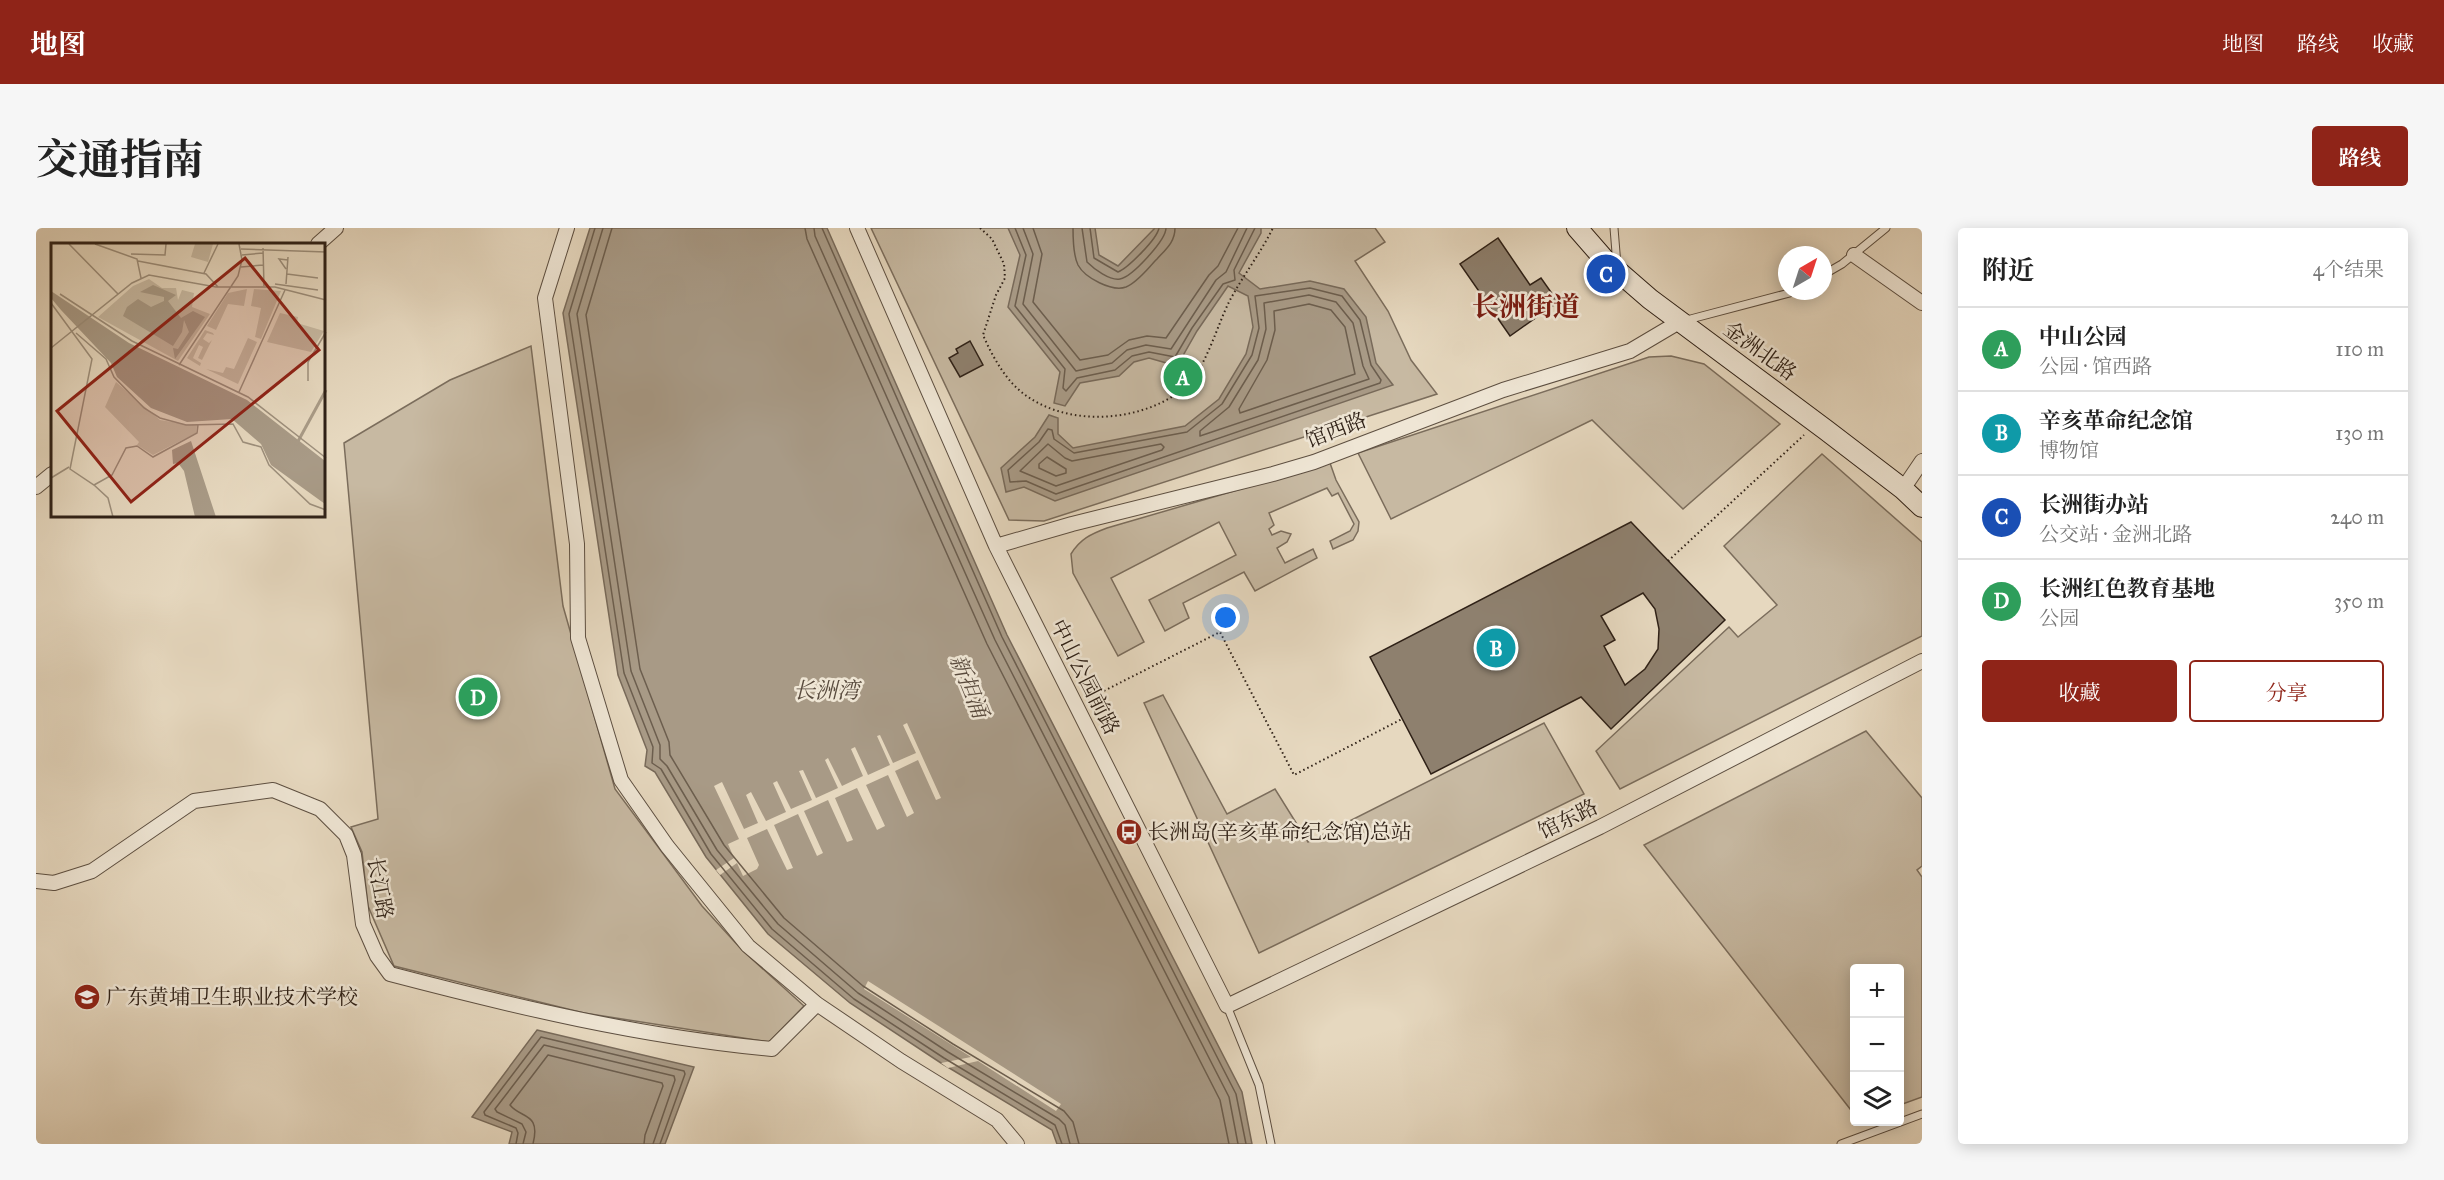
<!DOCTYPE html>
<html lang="zh">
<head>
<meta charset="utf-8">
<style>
	body { margin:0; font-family:"IM FELL Great Primer","Noto Serif SC",serif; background:#f6f6f6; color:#222 }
	.controls { position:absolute; right:18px; bottom:18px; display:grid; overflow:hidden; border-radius:6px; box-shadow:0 3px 15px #0003 }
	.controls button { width:54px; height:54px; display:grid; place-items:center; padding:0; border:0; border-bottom:2px solid #e0e0e0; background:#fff; color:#222; font:30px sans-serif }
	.compass { position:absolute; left:1742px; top:18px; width:54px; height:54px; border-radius:50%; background:#fff; box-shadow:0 3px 15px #0003; rotate:39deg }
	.you { position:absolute; left:1190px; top:390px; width:21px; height:21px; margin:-15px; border:4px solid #fff; border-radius:50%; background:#1a73e8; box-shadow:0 0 0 9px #1a73e833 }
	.badge { display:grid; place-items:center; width:39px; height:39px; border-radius:50%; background:#8f2418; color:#fff; font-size:20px; font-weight:700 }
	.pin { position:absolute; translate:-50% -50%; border:3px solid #fff; box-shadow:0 2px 6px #0006 }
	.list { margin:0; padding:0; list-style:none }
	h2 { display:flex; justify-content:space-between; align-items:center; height:78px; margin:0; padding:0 24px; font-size:26px }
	h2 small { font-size:20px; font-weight:400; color:#767676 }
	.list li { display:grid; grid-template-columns:39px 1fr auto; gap:18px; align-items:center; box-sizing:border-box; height:84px; padding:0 24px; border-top:2px solid #e0e0e0 }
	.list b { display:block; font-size:22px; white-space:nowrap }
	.list p { margin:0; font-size:20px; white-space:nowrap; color:#767676 }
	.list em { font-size:20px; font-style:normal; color:#767676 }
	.actions { display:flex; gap:12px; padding:18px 24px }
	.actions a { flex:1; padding:14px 0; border:2px solid #8f2418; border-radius:6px; text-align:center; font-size:21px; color:#8f2418 }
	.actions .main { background:#8f2418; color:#fff }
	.icon { flex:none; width:33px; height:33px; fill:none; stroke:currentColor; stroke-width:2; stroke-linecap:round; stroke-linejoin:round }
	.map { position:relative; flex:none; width:1886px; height:916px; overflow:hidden; border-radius:6px }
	header { display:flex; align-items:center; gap:36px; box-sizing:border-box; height:84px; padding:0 30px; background:#8f2418; color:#fff }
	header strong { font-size:28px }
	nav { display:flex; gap:33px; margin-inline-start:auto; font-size:21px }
	.intro { display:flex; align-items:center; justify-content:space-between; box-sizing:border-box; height:144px; padding:0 36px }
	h1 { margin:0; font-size:42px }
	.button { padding:15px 27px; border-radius:6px; background:#8f2418; color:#fff; font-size:21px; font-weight:700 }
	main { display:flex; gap:36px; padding:0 36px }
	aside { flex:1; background:#fff; border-radius:6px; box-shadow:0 3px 15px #0003 }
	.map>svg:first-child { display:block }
	.green { fill:#c7b9a2; stroke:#7b6d5c; stroke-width:1.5 }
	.water { fill:#a89a86; stroke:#786a5a; stroke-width:1.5 }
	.pier { fill:#e6d8bf }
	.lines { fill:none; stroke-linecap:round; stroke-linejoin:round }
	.shore { stroke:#6c5e4e; stroke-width:1.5 }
	.building { fill:#8e806e; stroke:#2f2117; stroke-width:1.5; fill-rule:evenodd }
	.lane-casing { stroke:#5d4f41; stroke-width:9 }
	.street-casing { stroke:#5d4f41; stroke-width:16 }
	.secondary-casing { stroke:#2f2117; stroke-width:22 }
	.path { stroke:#2f2117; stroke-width:2; stroke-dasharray:1.5 3; stroke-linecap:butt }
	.lane { stroke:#efe6d5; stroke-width:7 }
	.street { stroke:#efe6d5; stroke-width:14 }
	.secondary { stroke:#efe6d5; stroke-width:20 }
	.labels { text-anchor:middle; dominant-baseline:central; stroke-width:5; stroke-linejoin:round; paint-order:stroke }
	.street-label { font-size:21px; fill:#2f2117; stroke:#efe6d5 }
	.poi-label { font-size:21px; fill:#2f2117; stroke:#efe6d5; text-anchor:start }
	.water-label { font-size:22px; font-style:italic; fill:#594b3e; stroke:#efe6d5 }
	.district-label { font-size:27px; font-weight:bold; fill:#7a1f14; stroke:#efe6d5 }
	.inset-river { fill:none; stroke:#a89a86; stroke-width:3 }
	.inset-road { fill:none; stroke:#9d8f7c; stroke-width:1.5 }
	.view { fill:#8f2418; fill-opacity:0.15; stroke:#8f2418; stroke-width:3 }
	.inset-edge { fill:none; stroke:#2f2117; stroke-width:3 }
</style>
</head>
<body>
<header>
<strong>地图</strong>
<nav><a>地图</a><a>路线</a><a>收藏</a></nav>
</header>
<div class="intro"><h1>交通指南</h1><a class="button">路线</a></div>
<main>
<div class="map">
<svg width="1886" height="916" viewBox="0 0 1886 916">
	<rect width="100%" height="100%" fill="#e6d8bf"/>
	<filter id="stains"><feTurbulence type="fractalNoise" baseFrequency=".00333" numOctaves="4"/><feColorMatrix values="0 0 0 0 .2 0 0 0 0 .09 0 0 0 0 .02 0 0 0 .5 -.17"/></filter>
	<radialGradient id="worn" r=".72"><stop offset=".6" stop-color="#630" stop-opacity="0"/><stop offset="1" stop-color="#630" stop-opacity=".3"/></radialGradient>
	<path class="green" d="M835,0H1339L1349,14L1319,33L1352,83L1375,132L1401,166L1008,293L973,292Z
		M495,118L527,378L579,561L666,678L706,722L768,778L733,814L548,785L358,738L332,678L326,624L315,599L342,591L308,215L414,152Z
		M1635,128L1668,136L1744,196L1647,281L1556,192L1355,291L1322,225L1613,129Z
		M1786,226L1886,314V408L1584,561L1560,523L1693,399L1702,409L1741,377L1688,318Z
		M1294,235L1300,252L1323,294L1322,303L1317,312L1297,321L1294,313L1314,303L1318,296L1302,265L1296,268L1291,260L1233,285L1238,297L1233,301L1236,307L1245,303L1255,306L1251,314L1241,320L1249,335L1277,321L1281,330L1219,363L1208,344L1147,375L1153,390L1129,403L1113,372L1200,327L1183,294L1075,350L1108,414L1082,428L1037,345L1035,326C1044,311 1055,306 1071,300Z
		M1127,467L1191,586L1239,561L1272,614L1508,495L1548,566L1223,725L1108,475Z
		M1830,503L1886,570V638L1881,642L1886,649V869L1864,877V740H1818V886L1608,617Z"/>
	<path class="water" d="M554,0H791L971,407L1206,864L1216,916H1021L1016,902L905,835L814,775L732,706L670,629L619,544L609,538L611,522L582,447L527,85Z
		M972,0H1059L1063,27L1082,38L1119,0H1225V5L1203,45L1224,61L1274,53L1308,61L1330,89L1340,135L1357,157L1019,273L988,259L970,264L965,240L999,209L1013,187L1022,190V206L1037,220L1149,198L1183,171L1210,126L1217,99L1212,68L1192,58L1161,103L1141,138L1113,130L1098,134L1083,148L1044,155L1029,178L1018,175L1024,144L972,79L984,27Z
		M501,802L658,839L629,916H473L476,904L436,889Z"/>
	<path class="pier" d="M871,495L905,570L900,572L882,532L859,543L878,585L871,589L852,547L830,557L849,598L841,602L821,560L799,570L817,612L811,614L792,572L768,583L787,625L781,628L762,586L738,597L757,640L751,642L731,601L711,610L723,637L721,641L707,648L701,635L684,647L680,642L698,630L692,616L703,611L678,558L686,554L708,601L722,595L710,567L715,564L730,593L750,584L737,555L741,553L755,581L776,572L763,543L767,542L780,570L802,560L789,532L792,530L806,558L827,548L815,521L819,519L832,547L854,537L841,508L844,507L857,535L880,525L867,497Z
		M832,753L1025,876L1020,883L942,833L912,840L905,835L935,829L828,761Z"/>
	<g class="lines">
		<path class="shore" d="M559,0L533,86L588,445L617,519L616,535L625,541L675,626L736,701L818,771L908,830L1019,897L1026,916
			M567,0L541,86L595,443L624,517V531L631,538L681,622L742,696L822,765L912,824L1023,891L1029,897L1034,916
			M576,0L550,87L604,441L633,514L634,527L688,617L748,690L827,758L917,816L1028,883L1037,894L1043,916
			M769,0L771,11L951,416L1184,872L1193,916
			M778,0L779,8L959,412L1193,869L1202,916
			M786,0L966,409L1200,866L1210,916
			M979,0L990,27L979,78L1029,141L1027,160L1030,163L1041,150L1079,142L1096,128L1113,124L1139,129L1156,100L1187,56L1199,52L1198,42L1219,0
			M987,0L997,26L987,76L1040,143L1076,135L1091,122L1110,117L1135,121L1180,52L1190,44L1211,0
			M997,0L1006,26L997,74L1044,132L1072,127L1093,112L1111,108L1130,110L1173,47L1182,38L1202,0
			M1037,0C1037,11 1037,27 1042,37C1049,50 1076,64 1090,59C1102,54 1112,40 1121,31C1130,21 1139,14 1139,0
			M1046,0L1051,34C1058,41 1074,53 1084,51C1096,49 1130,12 1130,0
			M1054,0L1058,30L1082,44C1092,40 1121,11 1123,0
			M1274,60L1306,68L1324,92L1335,137L1345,152L1344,155L1020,266L990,253L974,254L972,242L1003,214L1012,201L1016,202L1018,211L1038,225L1151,204L1186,176L1216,127L1223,100L1219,68Z
			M1273,67L1300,74L1317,95L1327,138L1333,151L1164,208V203L1193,179L1222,132L1230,101L1228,75Z
			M1273,76L1295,82L1309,99L1319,146L1204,185L1203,181L1231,132L1239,102L1238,83Z
			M1012,216L1029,230L1036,233L1125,216L1128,219L1126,222L1020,258L984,243Z
			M1011,229L1030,241V245L1020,248L1003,240V236Z
			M480,916L482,905L480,900L449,887L448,884L505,809L648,843L649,846L624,916
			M487,916L490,904L486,896L461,884L459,881L508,817L638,848L639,852L617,916
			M497,916C505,884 485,891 474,877L512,827L626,855L627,858L609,907L608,916"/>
	</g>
	<path class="building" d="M1462,10L1494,57L1505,50L1522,74L1474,108L1424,36Z
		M934,113L947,137L924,149L913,130L922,125L920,121Z
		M1595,294L1689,392L1575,501L1545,469L1395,546L1334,429ZM1607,365L1619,381L1623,401L1622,421L1609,441L1589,457L1568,418L1579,412L1565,388Z"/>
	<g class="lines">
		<defs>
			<path id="lane" d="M1578,0L1581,37
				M1787,47L1806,36L1850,0
				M1647,93L1761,63
				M1191,778L1223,857L1235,916
				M1805,916L1886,886"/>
			<path id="street" d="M531,0L509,70L541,316L542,410L585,552L631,618L712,718L781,776L865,833L961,892L981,916
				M821,0L960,318L1191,778L1564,599L1886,433
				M282,16L300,0
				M1818,27L1886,75
				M0,259L16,246
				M1867,261L1886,233
				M960,318L1036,296L1237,246L1278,234L1467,162L1594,123L1643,94
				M0,653L18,655L56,643L158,573L237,562L284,581L310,607L318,627L327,696L341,728L354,746C480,779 606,809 736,821L781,776"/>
			<path id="secondary" d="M1541,0L1569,32L1614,71L1790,202L1867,261L1886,279"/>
		</defs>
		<use href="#lane" class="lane-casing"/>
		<use href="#street" class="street-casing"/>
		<use href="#secondary" class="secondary-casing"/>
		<path class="path" d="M944,0L956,11L968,36L969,50L960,67L947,107C954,123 963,140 975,154C1016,200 1099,198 1146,162C1169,144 1180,100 1193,74C1206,49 1224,26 1237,0
			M1632,333L1768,207
			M1052,471L1184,404L1258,547L1366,491"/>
		<use href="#lane" class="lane"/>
		<use href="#street" class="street"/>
		<use href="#secondary" class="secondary"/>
	</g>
	<defs>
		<symbol id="bus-disc" viewBox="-11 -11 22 22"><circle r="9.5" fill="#8f2418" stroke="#efe6d5"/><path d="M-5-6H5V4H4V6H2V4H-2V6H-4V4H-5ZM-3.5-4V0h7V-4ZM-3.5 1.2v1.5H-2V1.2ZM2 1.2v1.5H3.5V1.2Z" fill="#fff"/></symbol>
		<symbol id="school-disc" viewBox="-11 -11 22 22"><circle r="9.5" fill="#8f2418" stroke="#efe6d5"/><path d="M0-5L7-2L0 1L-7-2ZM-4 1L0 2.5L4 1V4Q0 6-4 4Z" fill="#fff"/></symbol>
	</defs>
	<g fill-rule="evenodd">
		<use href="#bus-disc" x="1078" y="589" width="30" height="30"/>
		<use href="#school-disc" x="36" y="754" width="30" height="30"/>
	</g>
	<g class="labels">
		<g class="street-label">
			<text transform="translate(1724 123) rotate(36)">金洲北路</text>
			<text transform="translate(1300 202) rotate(-21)">馆西路</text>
			<text transform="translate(1049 449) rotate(63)">中山公园前路</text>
			<text transform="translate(1532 591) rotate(-26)">馆东路</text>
			<text transform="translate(344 660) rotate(80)">长江路</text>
		</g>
		<g class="poi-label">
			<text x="1112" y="604">长洲岛(辛亥革命纪念馆)总站</text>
			<text x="70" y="769">广东黄埔卫生职业技术学校</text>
		</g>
		<g class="water-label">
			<text transform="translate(933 458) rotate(68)">新担涌</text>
			<text x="790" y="462">长洲湾</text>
		</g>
		<g class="district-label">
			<text x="1490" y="78">长洲街道</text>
		</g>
	</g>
	<g transform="translate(15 15)">
		<rect width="274" height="274" fill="#e6d8bf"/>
		<path d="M144,1H162L157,19L140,14ZM98,36L111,45H125L127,57L131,47L143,50L141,64L159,71L127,118L47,74L82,43ZM196,46L193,63L177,61L165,87L156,83L177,50ZM203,46L230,48L210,96L204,94L210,65L200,63ZM229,70L247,74L246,80L273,88L260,109L216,99ZM154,87L162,90L163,92L156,90L152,96L158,100L161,97L151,117L147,115L152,104L148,102L142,115L150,120L149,123L136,115ZM197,95L206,99L187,141L155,126L172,130L175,124L183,126ZM65,139L109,177L146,183L145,190L102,212L86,202L88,199L54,164Z" fill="#c7b9a2"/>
		<path d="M102,42L125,52L117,58L130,75L142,68L154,74L124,116L122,105L127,106L138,89L133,77L131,89L122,103L72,73L76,64L87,56L100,64L113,58V54L89,49ZM0,48L78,100L196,157L274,218V261L220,222L210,201L181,176L136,179L100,165L66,134L60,120L10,67L0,55ZM140,198L165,274H144L133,228L127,220L122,221L121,207Z" fill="#a89a86"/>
		<path class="inset-river" d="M245,202L275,147"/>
		<path class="inset-road" d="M18,1L67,51M44,1L86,16L90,35M212,5L213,43M190,6L275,9M80,11L114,12L115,1M191,12L212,10M87,18L155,31L167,44M190,24L212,22M235,26L228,16L237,17M153,30L167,1M236,31L267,35M224,41L267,47M235,41L237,14M9,51L81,98L197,154L275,215M0,60L41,116L19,226L43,242L61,232L75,205L86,203L102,214L146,190L147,182M25,90L55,116L63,134L93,165L109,175L135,182L182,181L192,199L210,204L218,222L259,261L275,267M0,105L81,40L98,32L165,44H224L275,57M128,122L187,33L191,17L188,1M257,138V119L275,89M188,149L234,47M0,235L18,224M43,242L57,255L62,274"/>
		<path class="view" d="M194,15L268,107L80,259L6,168Z"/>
		<rect width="274" height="274" class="inset-edge"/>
	</g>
	<rect width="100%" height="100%" filter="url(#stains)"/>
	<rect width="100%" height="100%" fill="url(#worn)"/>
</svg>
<div class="controls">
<button>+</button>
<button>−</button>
<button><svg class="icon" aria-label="layers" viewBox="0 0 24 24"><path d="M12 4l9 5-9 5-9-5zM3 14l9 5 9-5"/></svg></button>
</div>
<svg class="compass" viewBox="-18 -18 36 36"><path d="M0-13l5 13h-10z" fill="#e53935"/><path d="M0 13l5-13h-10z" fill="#767676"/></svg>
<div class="you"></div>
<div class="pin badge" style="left:1147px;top:149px;background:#2e9e5b">A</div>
<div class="pin badge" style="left:1460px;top:420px;background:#0f9aa8">B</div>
<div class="pin badge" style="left:1570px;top:46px;background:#1a4fb4">C</div>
<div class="pin badge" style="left:442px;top:469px;background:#2e9e5b">D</div>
</div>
<aside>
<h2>附近<small>4个结果</small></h2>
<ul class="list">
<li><span class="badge" style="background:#2e9e5b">A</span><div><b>中山公园</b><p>公园 · 馆西路</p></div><em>110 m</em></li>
<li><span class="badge" style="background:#0f9aa8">B</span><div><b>辛亥革命纪念馆</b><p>博物馆</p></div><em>130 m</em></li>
<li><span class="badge" style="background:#1a4fb4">C</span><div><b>长洲街办站</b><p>公交站 · 金洲北路</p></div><em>240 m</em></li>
<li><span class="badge" style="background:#2e9e5b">D</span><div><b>长洲红色教育基地</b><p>公园</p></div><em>350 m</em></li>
</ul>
<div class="actions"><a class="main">收藏</a><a>分享</a></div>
</aside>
</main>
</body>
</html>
